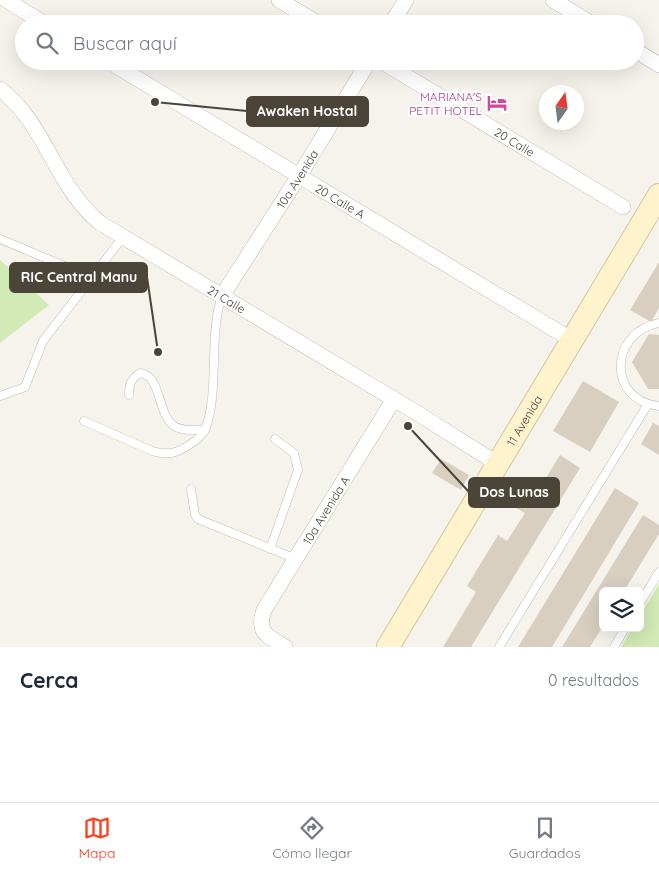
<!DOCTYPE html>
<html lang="es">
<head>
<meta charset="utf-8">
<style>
	body { margin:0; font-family:Quicksand,sans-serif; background:#f2f2f3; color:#1f2937 }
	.controls { position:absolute; right:15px; bottom:15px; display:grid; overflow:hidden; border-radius:8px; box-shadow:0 5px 20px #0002 }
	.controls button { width:45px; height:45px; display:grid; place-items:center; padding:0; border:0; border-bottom:1px solid #e0e1e3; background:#fff; color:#1f2937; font:25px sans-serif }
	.compass { position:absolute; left:539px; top:85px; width:45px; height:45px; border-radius:50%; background:#fff; box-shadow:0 5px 20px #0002; rotate:14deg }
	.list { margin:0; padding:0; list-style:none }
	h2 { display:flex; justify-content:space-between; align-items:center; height:65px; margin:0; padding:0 20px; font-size:21px }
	h2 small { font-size:16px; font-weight:400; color:#747a83 }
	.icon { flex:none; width:28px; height:28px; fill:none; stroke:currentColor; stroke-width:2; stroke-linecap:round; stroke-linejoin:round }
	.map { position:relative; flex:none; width:659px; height:647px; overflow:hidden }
	.search { position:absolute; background:#fff; box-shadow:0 5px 20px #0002; left:15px; right:15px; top:15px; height:55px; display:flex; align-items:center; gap:12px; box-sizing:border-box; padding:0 18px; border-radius:28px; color:#747a83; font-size:19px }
	.sheet { height:155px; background:#fff }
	nav { display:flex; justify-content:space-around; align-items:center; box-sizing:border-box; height:70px; border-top:1px solid #e0e1e3; background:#fff; font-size:14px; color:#747a83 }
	nav a { display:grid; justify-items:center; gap:2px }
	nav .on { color:#fc3f1d }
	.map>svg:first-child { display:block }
	.green { fill:#d2eab5 }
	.building { fill:#d8cfc1 }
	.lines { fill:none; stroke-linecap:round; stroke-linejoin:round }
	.lane-casing { stroke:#c2bbae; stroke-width:9 }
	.street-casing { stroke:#c2bbae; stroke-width:16 }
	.secondary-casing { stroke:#d6c79b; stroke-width:24 }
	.lane { stroke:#fff; stroke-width:8 }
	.street { stroke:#fff; stroke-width:15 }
	.secondary { stroke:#fff3cd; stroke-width:22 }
	.labels { text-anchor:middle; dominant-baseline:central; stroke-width:4.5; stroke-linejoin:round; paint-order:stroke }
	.hotel-label { font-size:12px; fill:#b23c85; stroke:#fff; text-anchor:end }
	.street-label { font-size:12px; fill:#4b4439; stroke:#fff }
	.leader { fill:none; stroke:#4b4439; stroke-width:2 }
	.callout-dot { fill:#4b4439; stroke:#fff; stroke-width:2 }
	.callout { fill:#4b4439; stroke:#4b4439; stroke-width:2 }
	.callout-label { font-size:14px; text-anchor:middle; font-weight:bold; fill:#fff }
</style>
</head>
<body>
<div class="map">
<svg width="659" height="647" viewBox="0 0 659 647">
	<rect width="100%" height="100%" fill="#f6f3ec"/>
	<path class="green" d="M0,260L49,305L0,343Z
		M659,584V647H621L632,628H640V615Z"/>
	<path class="building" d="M659,262V308L651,322L630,310Z
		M649,334L659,335V389H648L632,362Z
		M583,381L619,402L590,452L553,431Z
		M653,423L659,426V455L641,444Z
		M560,455L580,468L471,647H443L476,592L467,586L498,535L507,541L525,513L516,508L526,491L535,496Z
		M441,459L469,475L461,490L432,473Z
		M615,488L639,503L552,647H518Z
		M643,515L659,525V534L624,591H603V626L590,647H562Z"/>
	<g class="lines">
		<defs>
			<path id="lane" d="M0,239L93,278
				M659,323C608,333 608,401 659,406
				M129,395C129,384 131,379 140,373C162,376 157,414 174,426C183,432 195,429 205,430
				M0,396L25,387L43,341L123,237
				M84,421L152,451C158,453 164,454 171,453C180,452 201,439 205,430C220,392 208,336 222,296
				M191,489L195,515L198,519L296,559
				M270,549L298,470L294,453L275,439
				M640,603L659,572
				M499,647L648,404
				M614,647L625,628"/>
			<g id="street">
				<path d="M6,0L45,24"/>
				<path d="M279,0L319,24"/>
				<path d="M553,0L592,24"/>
				<path d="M391,24L406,0"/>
				<path d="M635,50L659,65"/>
				<path id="s1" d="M108,61L572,340"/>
				<path id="s2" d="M381,61L623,207"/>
				<path id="s3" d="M0,89C46,124 55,186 100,223L417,413L498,464"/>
				<path id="s4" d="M222,296L304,168L369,61"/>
				<path id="s5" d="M285,647C267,635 256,633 264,610L394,399"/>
			</g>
			<g id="secondary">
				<path id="s6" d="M388,647L659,195"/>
			</g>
		</defs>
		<use href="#lane" class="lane-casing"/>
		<use href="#street" class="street-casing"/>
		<use href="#secondary" class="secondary-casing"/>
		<use href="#lane" class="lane"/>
		<use href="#street" class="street"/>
		<use href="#secondary" class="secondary"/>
	</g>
	<defs>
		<symbol id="hotel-bare" viewBox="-9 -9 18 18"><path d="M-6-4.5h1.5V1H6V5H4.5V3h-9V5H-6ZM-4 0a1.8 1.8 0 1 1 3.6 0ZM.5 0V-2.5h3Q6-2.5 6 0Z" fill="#d1479c" stroke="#fff" stroke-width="2.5" paint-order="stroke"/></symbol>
	</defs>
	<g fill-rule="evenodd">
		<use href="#hotel-bare" x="483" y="89" width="28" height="28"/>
	</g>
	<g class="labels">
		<g class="hotel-label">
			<text x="482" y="96">MARIANA'S<tspan x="482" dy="14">PETIT HOTEL</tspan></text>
		</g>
		<g class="street-label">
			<text stroke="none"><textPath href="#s2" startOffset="156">20 Calle</textPath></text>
			<text stroke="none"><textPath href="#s4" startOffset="139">10a Avenida</textPath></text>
			<text stroke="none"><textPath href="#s1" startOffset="271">20 Calle A</textPath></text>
			<text stroke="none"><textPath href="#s3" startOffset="316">21 Calle</textPath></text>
			<text stroke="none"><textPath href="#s6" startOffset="264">11 Avenida</textPath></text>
			<text stroke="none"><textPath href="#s5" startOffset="166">10a Avenida A</textPath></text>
		</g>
	</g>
	<path class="leader" d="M155 102L247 111M158 352L147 277M408 426L469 492"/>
	<g class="callout-dot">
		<circle cx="155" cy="102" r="5"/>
		<circle cx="158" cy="352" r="5"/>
		<circle cx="408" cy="426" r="5"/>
	</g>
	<g class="callout">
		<rect x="247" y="97" width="121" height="29" rx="5"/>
		<rect x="10" y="263" width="137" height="29" rx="5"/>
		<rect x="469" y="478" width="90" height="29" rx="5"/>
	</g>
	<g class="callout-label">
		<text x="307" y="116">Awaken Hostal</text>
		<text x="79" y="282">RIC Central Manu</text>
		<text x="514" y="497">Dos Lunas</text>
	</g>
</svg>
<div class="controls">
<button><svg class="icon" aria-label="layers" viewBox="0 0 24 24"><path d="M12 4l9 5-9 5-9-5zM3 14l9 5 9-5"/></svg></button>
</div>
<svg class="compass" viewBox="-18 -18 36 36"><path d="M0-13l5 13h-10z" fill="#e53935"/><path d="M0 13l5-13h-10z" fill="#747a83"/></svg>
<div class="search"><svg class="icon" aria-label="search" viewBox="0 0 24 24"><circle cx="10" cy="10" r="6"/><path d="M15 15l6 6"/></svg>Buscar aquí</div>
</div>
<section class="sheet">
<h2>Cerca<small>0 resultados</small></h2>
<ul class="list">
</ul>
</section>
<nav>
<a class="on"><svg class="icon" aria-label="map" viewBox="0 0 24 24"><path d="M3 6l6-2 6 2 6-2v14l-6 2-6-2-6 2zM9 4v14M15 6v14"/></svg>Mapa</a>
<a><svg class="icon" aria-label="directions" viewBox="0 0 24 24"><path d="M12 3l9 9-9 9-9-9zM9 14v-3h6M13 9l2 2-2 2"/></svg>Cómo llegar</a>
<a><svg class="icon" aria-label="saved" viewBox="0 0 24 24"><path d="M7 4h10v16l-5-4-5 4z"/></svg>Guardados</a>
</nav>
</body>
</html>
